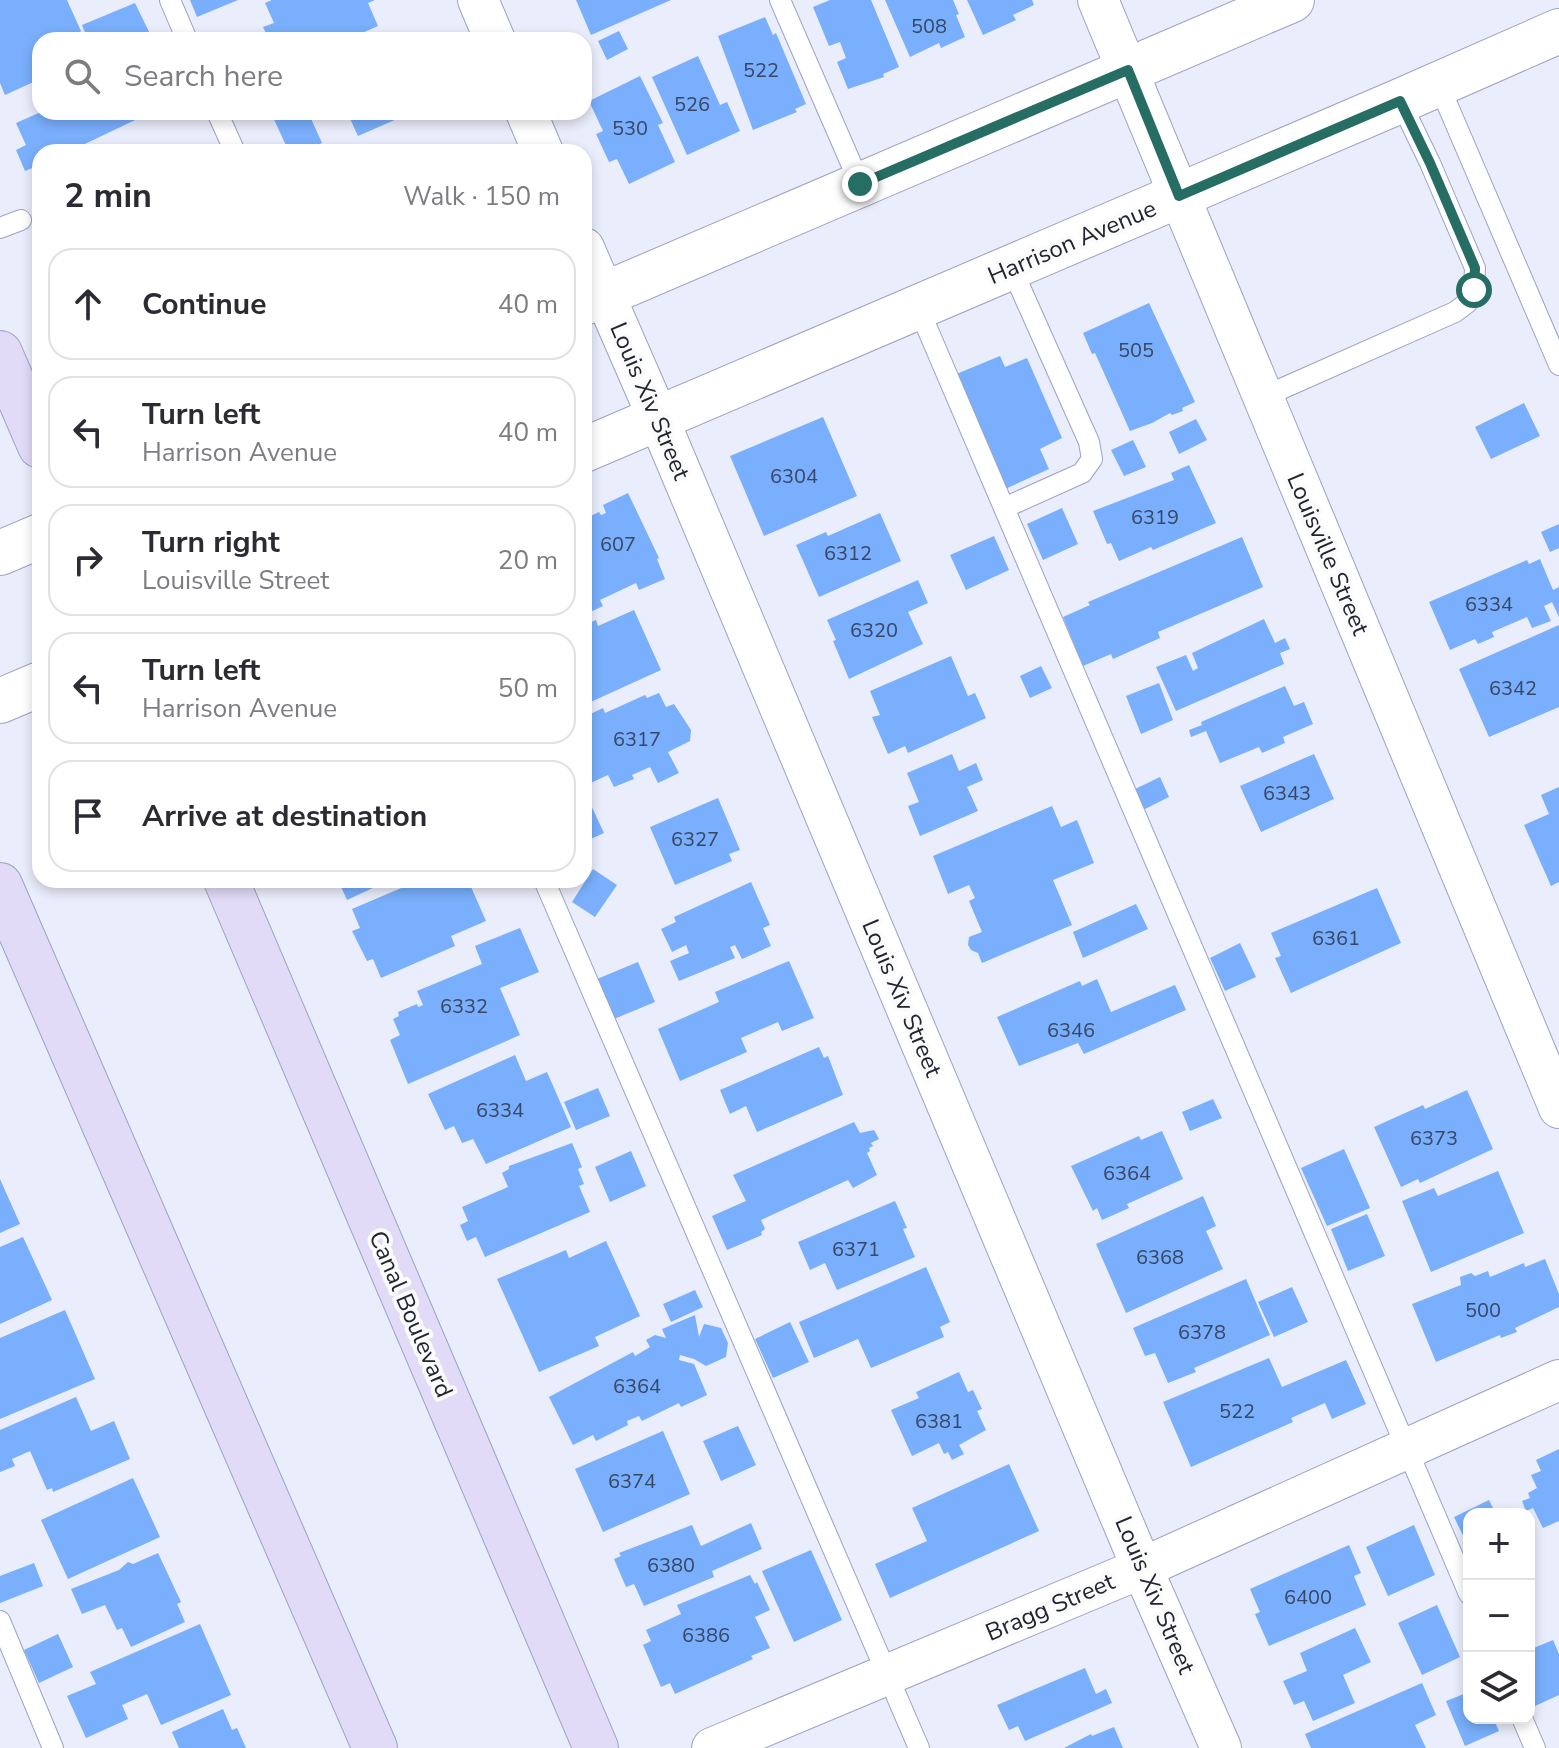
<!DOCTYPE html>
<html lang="en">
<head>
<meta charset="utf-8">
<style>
	body { margin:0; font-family:"Nunito Sans",sans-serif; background:#f7f7f7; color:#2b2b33 }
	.controls { position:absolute; right:24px; bottom:24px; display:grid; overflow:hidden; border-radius:16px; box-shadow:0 4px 12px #0003 }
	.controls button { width:72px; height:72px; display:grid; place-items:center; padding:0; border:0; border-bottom:2px solid #e1e1e2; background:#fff; color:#2b2b33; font:40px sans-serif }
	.stop { position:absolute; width:24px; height:24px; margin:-18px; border:6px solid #266d63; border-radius:50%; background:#fff }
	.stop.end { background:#266d63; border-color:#fff; box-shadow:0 2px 8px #0008 }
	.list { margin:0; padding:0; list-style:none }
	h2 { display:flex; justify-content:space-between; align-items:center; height:104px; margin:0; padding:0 32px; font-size:34px }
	h2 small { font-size:26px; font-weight:400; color:#7c7c81 }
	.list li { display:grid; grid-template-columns:52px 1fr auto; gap:24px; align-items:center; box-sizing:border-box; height:112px; margin:0 16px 16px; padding:0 16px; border:2px solid #e1e1e2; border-radius:24px }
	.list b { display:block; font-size:30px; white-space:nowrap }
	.list p { margin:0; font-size:26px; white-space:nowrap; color:#7c7c81 }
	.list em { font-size:26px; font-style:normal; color:#7c7c81 }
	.icon { flex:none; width:44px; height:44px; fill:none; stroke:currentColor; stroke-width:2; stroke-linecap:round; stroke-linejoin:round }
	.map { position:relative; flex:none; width:1559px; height:1748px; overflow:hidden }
	.search { position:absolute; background:#fff; box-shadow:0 4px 12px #0003; left:32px; top:32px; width:560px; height:88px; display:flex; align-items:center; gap:20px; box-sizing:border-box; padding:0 28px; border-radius:24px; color:#7c7c81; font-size:30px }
	.panel { position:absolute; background:#fff; box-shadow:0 4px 12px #0003; left:32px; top:144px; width:560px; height:744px; border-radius:24px }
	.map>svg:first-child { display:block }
	.building { fill:#79affc }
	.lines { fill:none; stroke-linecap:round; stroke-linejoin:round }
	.service-casing { stroke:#9ba2c4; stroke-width:22 }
	.minor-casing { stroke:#9ba2c4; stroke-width:42 }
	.tertiary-casing { stroke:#9ba2c4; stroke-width:46 }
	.secondary-casing { stroke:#9ba2c4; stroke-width:46 }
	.service { stroke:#fff; stroke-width:20 }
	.minor { stroke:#fff; stroke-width:40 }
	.tertiary { stroke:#fff; stroke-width:44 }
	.secondary { stroke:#e2dbf8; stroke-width:44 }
	.route { stroke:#266d63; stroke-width:10 }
	.labels { text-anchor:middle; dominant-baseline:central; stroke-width:8; stroke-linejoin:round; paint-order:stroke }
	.number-label { font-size:20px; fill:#374764 }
	.street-label { font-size:24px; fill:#212431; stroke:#fbfbfb }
</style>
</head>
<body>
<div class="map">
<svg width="1559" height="1748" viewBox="0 0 1559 1748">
	<rect width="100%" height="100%" fill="#eaedfb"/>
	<path class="building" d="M0,0H67L81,31L75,40H40V79L5,95L0,83Z
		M190,0H238L197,17Z
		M272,0H375L368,3L378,26L346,40H269L263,27L274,23L265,3Z
		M576,0H671L591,35Z
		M830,0H871L899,67L883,74L884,77L848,89L837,62L846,58L840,42L829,46L813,7Z
		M885,0H953L959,14L956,15L965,37L941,48L939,43L910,57Z
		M967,0H1032L1034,5L1013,15L1016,20L983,35Z
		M135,3L153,40H88L82,25Z
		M765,17L773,35L776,33L806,104L795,109L797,112L753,130L718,36Z
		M619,31L628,49L607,60L598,41Z
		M698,56L720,105L727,102L740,131L687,155L652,77Z
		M640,76L663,123L658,125L675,162L629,184L617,159L609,162L596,134L603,131L589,101Z
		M41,112H152L68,152H40V165L25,171L16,150L26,145L16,123Z
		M279,112H308L322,143L302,152H289L272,115Z
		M347,112H413L358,136Z
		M1149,303L1195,402L1182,408L1183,411L1172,415L1170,413L1152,423L1130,431L1095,353L1092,354L1083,333Z
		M1000,356L1005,367L1027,358L1062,438L1040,449L1049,469L1003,490L954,375Z
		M1524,403L1540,436L1491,459L1475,427Z
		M823,417L857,496L764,536L730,456Z
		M1196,419L1207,440L1179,454L1169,432Z
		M1133,440L1146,467L1124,476L1111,450Z
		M1189,465L1216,523L1153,550L1151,547L1119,561L1111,543L1107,544L1093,511L1174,480L1171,473Z
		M628,493L659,558L657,559L665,579L639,590L636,583L600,600L603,606L584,615V519L599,512L601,515L606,513L603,505Z
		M1062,508L1078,544L1043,560L1027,524Z
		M880,513L901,561L819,597L796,545L826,532L828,536Z
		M1559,524V548L1550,552L1541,532Z
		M994,536L1009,570L966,590L950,555Z
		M1242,537L1263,587L1158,632L1160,638L1113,659L1111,654L1083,666L1063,617L1090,605L1088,602Z
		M1540,559L1553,590L1559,587V617L1552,602L1544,606L1551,621L1532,628L1527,617L1492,632L1494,637L1478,644L1475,639L1450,650L1429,602L1527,560L1529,564Z
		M918,580L928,603L908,612L923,644L849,679L833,641L836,640L827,620Z
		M634,610L661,670L584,705V625L596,620L598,626Z
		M1264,619L1275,643L1285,638L1290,649L1280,653L1284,664L1176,711L1156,667L1186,655L1193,671L1198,668L1192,653Z
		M1559,625V707L1489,737L1459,669Z
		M951,656L968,696L975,693L986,718L908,753L905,746L888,754L872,717L880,715L870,691Z
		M1041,666L1052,688L1030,698L1020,676Z
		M1159,683L1173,720L1141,734L1126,696Z
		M1285,686L1294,706L1304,702L1313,724L1283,737L1285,743L1262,753L1259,747L1220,763L1206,731L1191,737L1189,730L1202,725L1201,722Z
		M659,693L666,707L674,704L691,730L690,741L668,752L679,773L658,783L650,767L632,775L634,779L614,787L608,775L584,786V717L603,708L605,713L645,695L647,698Z
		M952,754L959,771L976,763L983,780L967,787L978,811L920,836L908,806L919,802L907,773Z
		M1314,754L1334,799L1261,832L1240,786Z
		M1160,777L1169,797L1143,810L1133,790Z
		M1559,787V882L1551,886L1524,825L1549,814L1541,795Z
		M718,798L740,850L729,854L732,861L675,885L650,827Z
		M590,803L604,833L584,842V806Z
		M1052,806L1061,827L1077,820L1094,863L1053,880L1072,925L982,963L978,953L971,950L968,945L969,937L982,932L969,901L975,898L969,885L948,894L933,856Z
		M593,869L617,885L595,917L572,902Z
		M338,880H390L347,900Z
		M420,880H428L431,886L445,880H468L486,921L451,936L455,946L381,978L373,959L367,961L352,931L360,928L352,909Z
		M751,882L770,925L763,928L771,946L742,959L735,945L730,947L735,958L679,981L670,961L689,953L686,945L672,952L661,929L676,922L674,917Z
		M1377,888L1401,943L1291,993L1275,958L1281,956L1271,933Z
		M1136,904L1148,929L1083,958L1073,932Z
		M520,928L539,972L500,988L520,1035L408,1084L390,1040L400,1035L393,1019L399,1016L398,1012L417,1004L418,1007L423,1005L417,991L482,964L475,946Z
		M1240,943L1256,977L1225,991L1210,958Z
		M789,961L814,1018L782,1031L778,1022L741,1038L747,1052L680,1081L658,1029L719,1002L715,992Z
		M638,962L655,1002L614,1019L597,979Z
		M1097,979L1111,1012L1175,985L1186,1010L1084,1054L1078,1043L1019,1066L997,1017L1080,981L1082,986Z
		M819,1047L824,1058L828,1056L843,1095L757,1132L746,1106L730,1114L720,1090Z
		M515,1055L526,1081L547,1072L571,1127L486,1164L473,1139L462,1143L454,1126L445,1130L428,1094Z
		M598,1088L610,1116L576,1130L564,1102Z
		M1467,1090L1493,1149L1420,1183L1418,1179L1401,1187L1374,1127L1423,1105L1425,1109Z
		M1213,1099L1222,1118L1190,1131L1182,1112Z
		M854,1122L860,1133L874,1130L879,1139L871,1143L873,1146L869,1148L870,1151L867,1153L877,1175L853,1188L848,1180L761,1220L765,1229L761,1232L762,1235L727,1250L712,1216L746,1201L733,1175Z
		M1162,1131L1183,1179L1127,1204L1129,1208L1102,1220L1097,1208L1093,1211L1071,1166L1139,1136L1141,1140Z
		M572,1143L582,1167L578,1169L584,1184L579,1186L590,1212L485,1257L476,1237L467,1241L460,1225L468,1221L462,1207L508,1187L502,1173L509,1169V1166Z
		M1344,1149L1370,1208L1327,1226L1301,1168Z
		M631,1151L646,1186L610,1202L595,1167Z
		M1498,1171L1524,1233L1431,1272L1402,1201L1434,1188L1438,1196Z
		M0,1179L20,1224L0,1233Z
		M1203,1196L1216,1226L1206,1231L1223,1269L1126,1313L1096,1244Z
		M895,1201L907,1228L903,1229L915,1257L837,1290L825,1263L810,1270L798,1242Z
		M1367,1214L1385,1256L1348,1271L1331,1229Z
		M23,1237L52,1300L0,1324V1247Z
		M606,1241L640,1316L595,1337L599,1346L539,1372L497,1279L566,1250L569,1258Z
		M1545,1259L1559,1294V1307L1515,1328L1517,1332L1501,1338L1500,1335L1436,1362L1412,1304L1461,1285L1460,1277L1471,1273L1475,1276L1488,1271L1490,1277L1524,1263L1525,1267Z
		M926,1267L950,1322L940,1327L944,1337L871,1368L858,1339L814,1358L799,1322Z
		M1246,1279L1270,1335L1194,1368L1196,1372L1168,1383L1155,1353L1145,1356L1133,1328Z
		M1292,1287L1308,1322L1274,1337L1258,1302Z
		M695,1290L703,1307L671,1322L663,1304Z
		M65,1310L95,1379L0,1419V1338Z
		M695,1315L699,1337L704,1324L721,1328L728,1343L726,1357L706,1366L694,1359L680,1355L679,1360L694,1364L707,1395L681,1407L679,1403L642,1421L639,1416L627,1421L628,1425L596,1441L593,1435L573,1445L549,1397L633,1352L635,1356L650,1347L646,1340L655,1335L666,1338L662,1329Z
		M790,1322L809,1362L773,1378L755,1339Z
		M1269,1358L1282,1387L1346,1360L1366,1404L1332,1419L1325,1403L1291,1418L1293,1422L1191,1467L1163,1402Z
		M959,1372L968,1392L973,1390L982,1409L977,1411L986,1430L959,1445L964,1454L952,1460L948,1452L944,1454L939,1443L912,1456L891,1410L919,1398L916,1392Z
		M76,1397L91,1431L114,1421L130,1459L53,1492L52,1488L47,1490L30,1451L12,1459L15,1466L0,1472V1430Z
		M738,1426L756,1465L721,1481L703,1441Z
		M663,1431L690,1494L603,1532L575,1469Z
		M1559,1449V1521L1543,1528L1533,1508L1526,1511L1522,1501L1530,1498L1528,1493L1537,1488L1531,1475L1541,1471L1536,1460Z
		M1009,1464L1039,1531L890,1598L875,1564L927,1541L912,1508Z
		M133,1478L160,1537L68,1579L41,1520Z
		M1489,1500L1496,1514H1469V1548L1454,1517Z
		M751,1523L762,1549L712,1571L714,1577L644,1606L634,1584L626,1587L614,1559L621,1556L619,1553L692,1525L701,1546Z
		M1414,1525L1435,1575L1388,1596L1366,1547Z
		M1349,1545L1361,1573L1354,1576L1366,1605L1269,1646L1255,1614L1260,1612L1250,1589Z
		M811,1550L842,1620L794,1642L762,1571Z
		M158,1553L181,1602L177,1604L185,1622L131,1647L122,1628L117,1630L105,1605L82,1614L71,1589L119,1570L128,1562L133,1564Z
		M34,1563L43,1586L0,1603V1576Z
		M750,1575L755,1584L757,1582L770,1610L755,1617L770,1648L751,1656L753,1659L675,1694L670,1683L661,1687L643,1645L651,1641L646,1630L681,1614L677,1605Z
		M1437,1605L1460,1657L1422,1675L1398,1623Z
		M200,1624L231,1695L161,1725L147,1694L122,1705L128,1719L86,1738L67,1696L96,1684L90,1672Z
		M1355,1628L1371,1662L1343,1675L1355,1703L1313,1721L1304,1701L1294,1705L1283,1681L1307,1671L1300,1653Z
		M58,1634L73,1667L39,1683L24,1650Z
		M1553,1640L1559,1654V1695L1535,1706L1529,1692V1650Z
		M1085,1668L1096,1694L1106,1689L1112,1703L1025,1741L1018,1726L1009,1730L997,1705Z
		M1422,1683L1436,1715L1415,1725L1426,1748H1311L1305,1734Z
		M1469,1692V1718H1493L1499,1731L1465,1746L1446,1701Z
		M223,1709L232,1730L237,1728L246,1748H179L172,1732Z
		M1114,1727L1123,1748H1064L1091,1734L1092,1736Z"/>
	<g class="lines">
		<defs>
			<path id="service" d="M170,0L187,40
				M780,0L860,184
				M1438,83L1559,365
				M217,112L235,152
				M0,228L21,220
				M918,307L1469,1594
				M1263,397L1455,312L1467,303L1474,290L1475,268L1430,163L1400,101
				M1004,508L1082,473L1092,459L1089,442L1011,267
				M544,880L919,1748
				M0,1621L53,1748
				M1522,1718L1535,1748"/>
			<path id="minor" d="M478,0L495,40
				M1098,0L1559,1108
				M526,112L543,152
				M584,248L658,418L1142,1568L1221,1748
				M712,1748L1142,1568L1559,1380"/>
			<path id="tertiary" d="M584,303L1292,0
				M584,450L1400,101L1559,31
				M0,553L40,536
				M0,701L40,684"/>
			<path id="secondary" d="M0,353L40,446
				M226,880L596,1748
				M0,885L375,1748"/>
		</defs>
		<use href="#service" class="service-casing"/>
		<use href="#minor" class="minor-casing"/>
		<use href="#tertiary" class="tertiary-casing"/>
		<use href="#secondary" class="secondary-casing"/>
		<use href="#service" class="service"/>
		<use href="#minor" class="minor"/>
		<use href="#tertiary" class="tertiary"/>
		<use href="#secondary" class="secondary"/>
	</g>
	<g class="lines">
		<path class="route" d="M860,184L1128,70L1179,196L1400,101L1430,163L1475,268L1474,290"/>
	</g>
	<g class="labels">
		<g class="number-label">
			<text x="929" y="26">508</text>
			<text x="761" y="70">522</text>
			<text x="692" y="104">526</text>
			<text x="630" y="128">530</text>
			<text x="1136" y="350">505</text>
			<text x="794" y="476">6304</text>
			<text x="1155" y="517">6319</text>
			<text x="618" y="544">607</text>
			<text x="848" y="553">6312</text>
			<text x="1489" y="604">6334</text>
			<text x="874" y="630">6320</text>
			<text x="1513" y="688">6342</text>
			<text x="637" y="739">6317</text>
			<text x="1287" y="793">6343</text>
			<text x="695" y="839">6327</text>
			<text x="1336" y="938">6361</text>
			<text x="464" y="1006">6332</text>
			<text x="1071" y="1030">6346</text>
			<text x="500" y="1110">6334</text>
			<text x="1434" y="1138">6373</text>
			<text x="1127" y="1173">6364</text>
			<text x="856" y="1249">6371</text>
			<text x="1160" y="1257">6368</text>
			<text x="1483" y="1310">500</text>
			<text x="1202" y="1332">6378</text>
			<text x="637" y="1386">6364</text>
			<text x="1237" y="1411">522</text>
			<text x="939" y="1421">6381</text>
			<text x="632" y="1481">6374</text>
			<text x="671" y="1565">6380</text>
			<text x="1308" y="1597">6400</text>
			<text x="706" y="1635">6386</text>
		</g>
		<g class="street-label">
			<text transform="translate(1072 242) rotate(-23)">Harrison Avenue</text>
			<text transform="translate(650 401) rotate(67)">Louis Xiv Street</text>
			<text transform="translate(1328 554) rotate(67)">Louisville Street</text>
			<text transform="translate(902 998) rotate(67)">Louis Xiv Street</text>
			<text transform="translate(411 1314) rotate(67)">Canal Boulevard</text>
			<text transform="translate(1155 1595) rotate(67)">Louis Xiv Street</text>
			<text transform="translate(1050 1607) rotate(-23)">Bragg Street</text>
		</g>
	</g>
</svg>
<div class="controls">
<button>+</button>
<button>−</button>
<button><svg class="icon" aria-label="layers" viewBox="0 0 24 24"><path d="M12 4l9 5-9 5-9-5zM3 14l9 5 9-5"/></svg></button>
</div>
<div class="stop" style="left:1474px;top:290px"></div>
<div class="stop end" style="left:860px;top:184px"></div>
<div class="search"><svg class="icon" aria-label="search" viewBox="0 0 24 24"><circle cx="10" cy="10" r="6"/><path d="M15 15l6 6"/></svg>Search here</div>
<section class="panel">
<h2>2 min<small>Walk · 150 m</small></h2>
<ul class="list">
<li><svg class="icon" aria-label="ahead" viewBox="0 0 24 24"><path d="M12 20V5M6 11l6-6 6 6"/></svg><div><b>Continue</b></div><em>40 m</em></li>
<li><svg class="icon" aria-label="left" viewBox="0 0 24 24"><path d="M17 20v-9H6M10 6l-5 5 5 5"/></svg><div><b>Turn left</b><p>Harrison Avenue</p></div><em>40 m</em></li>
<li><svg class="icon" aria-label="right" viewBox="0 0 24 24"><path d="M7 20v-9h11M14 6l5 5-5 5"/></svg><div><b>Turn right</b><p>Louisville Street</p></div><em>20 m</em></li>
<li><svg class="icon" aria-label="left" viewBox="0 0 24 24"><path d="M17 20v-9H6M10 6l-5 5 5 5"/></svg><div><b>Turn left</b><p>Harrison Avenue</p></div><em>50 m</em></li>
<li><svg class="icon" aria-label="arrive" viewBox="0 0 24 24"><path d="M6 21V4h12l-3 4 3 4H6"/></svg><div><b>Arrive at destination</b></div></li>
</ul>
</section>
</div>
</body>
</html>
